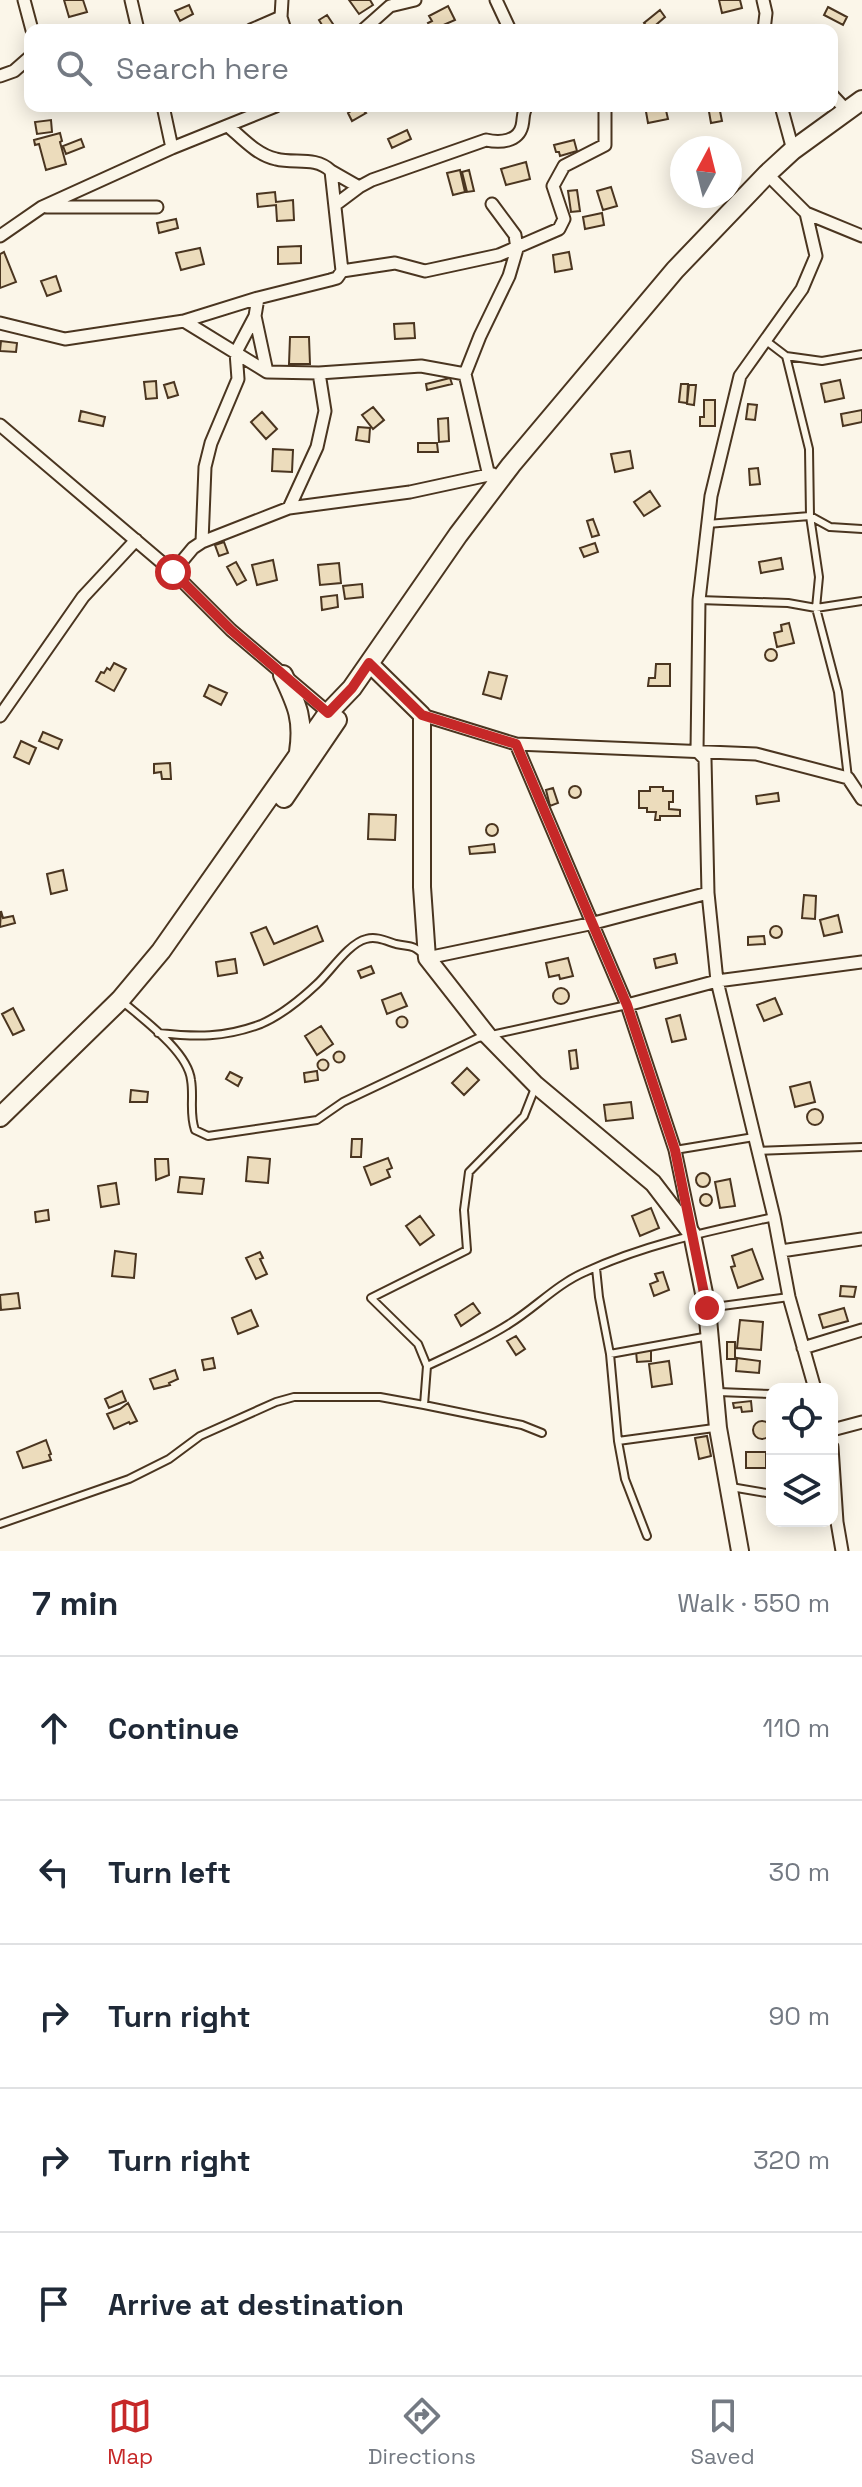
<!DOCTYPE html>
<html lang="en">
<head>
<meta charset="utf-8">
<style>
	body { margin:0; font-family:"Space Grotesk",sans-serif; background:#f6f6f7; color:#1f2937 }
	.controls { position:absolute; right:24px; bottom:24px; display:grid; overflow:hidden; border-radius:16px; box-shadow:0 4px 20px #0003 }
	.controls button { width:72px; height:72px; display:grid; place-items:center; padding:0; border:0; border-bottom:2px solid #e0e1e3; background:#fff; color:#1f2937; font:40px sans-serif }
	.compass { position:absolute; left:670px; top:136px; width:72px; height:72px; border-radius:50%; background:#fff; box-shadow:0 4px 20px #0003; rotate:7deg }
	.stop { position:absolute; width:24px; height:24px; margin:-18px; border:6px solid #c62828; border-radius:50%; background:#fff }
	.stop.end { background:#c62828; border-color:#fff; box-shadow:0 2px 8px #0008 }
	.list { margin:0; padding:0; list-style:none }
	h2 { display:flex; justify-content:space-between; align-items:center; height:104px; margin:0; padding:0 32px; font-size:34px }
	h2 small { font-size:26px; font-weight:400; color:#747a83 }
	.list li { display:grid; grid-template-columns:52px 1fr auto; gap:24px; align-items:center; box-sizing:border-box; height:144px; padding:0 32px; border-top:2px solid #e0e1e3 }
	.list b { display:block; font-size:30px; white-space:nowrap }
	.list em { font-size:26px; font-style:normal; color:#747a83 }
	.icon { flex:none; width:44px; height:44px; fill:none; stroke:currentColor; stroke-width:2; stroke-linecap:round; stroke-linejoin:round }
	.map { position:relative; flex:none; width:862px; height:1551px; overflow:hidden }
	.search { position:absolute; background:#fff; box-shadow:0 4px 20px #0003; left:24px; right:24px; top:24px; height:88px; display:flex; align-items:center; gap:20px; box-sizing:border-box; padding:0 28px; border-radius:16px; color:#747a83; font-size:30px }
	.sheet { height:824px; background:#fff }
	nav { display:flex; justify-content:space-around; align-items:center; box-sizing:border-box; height:112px; border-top:2px solid #e0e1e3; background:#fff; font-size:22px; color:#747a83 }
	nav a { display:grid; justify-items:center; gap:4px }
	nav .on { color:#c62828 }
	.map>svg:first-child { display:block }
	.building { fill:#ecdcbc; stroke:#4a3520; stroke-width:2 }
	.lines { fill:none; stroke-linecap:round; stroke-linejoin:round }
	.lane-casing { stroke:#4a3520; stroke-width:10 }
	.street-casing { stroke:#4a3520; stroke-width:15 }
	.secondary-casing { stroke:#4a3520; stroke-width:20 }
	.primary-casing { stroke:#4a3520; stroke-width:22 }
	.lane { stroke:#fbf6e9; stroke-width:6 }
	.street { stroke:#fbf6e9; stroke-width:11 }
	.secondary { stroke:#fbf6e9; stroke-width:16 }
	.primary { stroke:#fbf6e9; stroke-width:18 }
	.route { stroke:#c62828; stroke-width:10 }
</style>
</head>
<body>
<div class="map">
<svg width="862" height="1551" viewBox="0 0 862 1551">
	<rect width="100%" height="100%" fill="#fbf6e9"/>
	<path class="building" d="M64,0H83L87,12L69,17Z
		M349,0H370L373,5L359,14Z
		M719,0H740L742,8L722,13Z
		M189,5L193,14L180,21L175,11Z
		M448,6L455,20L432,30L428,23L432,21L429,16Z
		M828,7L847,17L843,25L824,15Z
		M660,10L665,17L650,30L644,23Z
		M327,15L337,30H325L319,20Z
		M359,106L366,113L352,121L348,113Z
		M645,106H665L668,119L648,123Z
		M708,106H719L722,121L711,123Z
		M51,120L52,132L37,134L35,122Z
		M407,130L411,139L392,148L388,139Z
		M60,133L62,141L60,142L66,164L46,170L39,144L35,145L34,140Z
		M81,139L84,147L66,154L63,146Z
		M574,140L577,151L560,156L559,152H556L554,145Z
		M526,162L530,179L506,185L501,169Z
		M460,170L465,192L453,195L447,173Z
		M469,170L474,191L467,192L462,172Z
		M611,187L617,206L603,210L597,191Z
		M577,190L580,211L571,212L568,191Z
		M275,192L276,202L293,200L294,220L277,221L276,205L258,207L257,194Z
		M602,213L604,225L585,229L583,217Z
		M176,219L178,228L159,233L157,223Z
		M301,246V263L278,264V247Z
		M200,248L204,264L181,270L176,253Z
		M4,252L16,282L0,288V254Z
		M569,252L572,269L555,272L553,255Z
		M56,276L61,291L47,296L41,281Z
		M414,323L415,338L395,339L394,324Z
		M290,337H309L310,364H289Z
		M1,341L17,343L16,352L0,351Z
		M450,378L452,384L427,390L426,384Z
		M840,380L844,398L825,402L821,384Z
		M156,381L157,398L146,399L144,382Z
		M174,382L178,395L168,398L164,385Z
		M681,384H688L687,403L679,402Z
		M689,385H696L694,405L687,404Z
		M704,400H715V426H700V417H704Z
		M748,404L757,405L755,420L746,419Z
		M373,407L384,420L373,429L362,415Z
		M862,410V422L843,426L841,414Z
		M81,411L105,417L103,426L79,421Z
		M262,412L277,429L266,439L251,422Z
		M448,418L449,441L439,442L438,419Z
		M358,427L370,428L369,442L356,440Z
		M418,443H437L438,452H418Z
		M273,449L293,450L292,472L272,471Z
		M630,451L633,468L615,472L611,454Z
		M758,468L760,484L750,485L749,469Z
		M650,491L660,506L644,516L634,502Z
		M593,519L599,535L592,537L587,521Z
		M224,542L228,553L219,556L215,545Z
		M595,543L598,552L584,557L580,548Z
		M781,558L783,569L761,573L759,562Z
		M273,560L277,580L257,585L252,565Z
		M236,562L246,580L237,585L227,567Z
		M339,563L341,583L320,585L318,565Z
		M362,584L363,597L345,599L343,586Z
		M337,595L338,607L322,610L321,597Z
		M789,623L794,643L777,647L774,633L782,631L781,625Z
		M765 655a6 6 0 1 1 12 0a6 6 0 1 1-12 0Z
		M114,663L126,669L114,691L96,681L101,672L104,673L107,668L110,670Z
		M656,664H670V686H648L649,678H655Z
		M489,672L507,676L501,699L483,694Z
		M209,685L227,693L221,705L204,696Z
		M43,732L62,740L58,749L39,741Z
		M21,741L36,748L29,764L14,757Z
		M170,763L171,779H162L161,772L154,773V764Z
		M569 792a6 6 0 1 1 12 0a6 6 0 1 1-12 0Z
		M650,787H663V791H673V802H669V809L680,810V816H660V820H655L656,812H647V808H639V791H650Z
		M553,788L558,803L550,806L546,790Z
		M778,793L779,801L757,804L756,796Z
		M369,814L396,815L395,840L368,839Z
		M486 830a6 6 0 1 1 12 0a6 6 0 1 1-12 0Z
		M494,844L495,852L470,854L469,847Z
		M63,870L67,890L51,894L47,874Z
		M804,895L816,896L815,919L802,918Z
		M1,911L3,918L13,916L15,923L0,927Z
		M838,915L842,932L824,936L820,920Z
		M770 932a6 6 0 1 1 12 0a6 6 0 1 1-12 0Z
		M317,926L323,941L264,965L251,933L266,927L274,944Z
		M764,936L765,944L748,945V937Z
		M675,954L677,963L656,968L654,959Z
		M568,958L573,976L560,979L559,975L549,977L546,963Z
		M235,959L237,973L218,976L216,962Z
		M371,966L374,973L361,978L358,971Z
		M553 996a8 8 0 1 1 16 0a8 8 0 1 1-16 0Z
		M401,993L407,1006L387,1014L382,1000Z
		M775,998L782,1014L764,1021L757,1005Z
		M13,1008L24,1030L13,1035L2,1014Z
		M680,1015L686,1039L672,1042L666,1019Z
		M396.5 1022a5.5 5.5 0 1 1 11 0a5.5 5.5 0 1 1-11 0Z
		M321,1026L333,1044L317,1055L305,1036Z
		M576,1050L578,1068L571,1069L569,1051Z
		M333.5 1057a5.5 5.5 0 1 1 11 0a5.5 5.5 0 1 1-11 0Z
		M317.5 1065a5.5 5.5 0 1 1 11 0a5.5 5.5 0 1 1-11 0Z
		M467,1068L479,1080L464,1095L452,1083Z
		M317,1071L318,1080L305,1082L304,1073Z
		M230,1072L242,1078L238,1086L226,1079Z
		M810,1082L815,1102L795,1107L790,1087Z
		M131,1090L148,1092L147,1102H130Z
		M631,1102L633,1118L606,1121L604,1105Z
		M807 1117a8 8 0 1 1 16 0a8 8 0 1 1-16 0Z
		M352,1139H362L361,1157H351Z
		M248,1157L270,1159L268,1183L246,1181Z
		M388,1158L392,1168L387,1170L390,1177L371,1185L364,1167Z
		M155,1159H168L169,1175L156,1180Z
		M696 1180a7 7 0 1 1 14 0a7 7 0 1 1-14 0Z
		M180,1177L204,1179L202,1194L178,1192Z
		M730,1179L735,1206L720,1208L715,1182Z
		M116,1183L119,1204L101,1207L98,1186Z
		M700 1200a6 6 0 1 1 12 0a6 6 0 1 1-12 0Z
		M651,1208L659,1228L640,1236L632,1216Z
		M48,1210L49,1220L36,1222L35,1212Z
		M420,1216L434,1235L420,1245L406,1226Z
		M752,1249L763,1279L738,1288L731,1267L735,1266L732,1256Z
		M115,1251L136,1254L134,1278L112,1276Z
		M260,1252L263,1258L260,1259L267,1274L256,1279L246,1258Z
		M663,1272L669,1290L654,1296L650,1284L658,1281L655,1274Z
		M841,1286L856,1287L854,1297L840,1296Z
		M18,1293L20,1308L1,1310L0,1295Z
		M473,1303L480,1313L461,1326L455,1315Z
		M844,1308L848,1321L823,1328L819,1315Z
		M251,1310L258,1326L238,1334L232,1318Z
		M740,1320L763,1322L761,1350L737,1348Z
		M516,1336L525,1349L516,1355L507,1341Z
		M727,1342H735V1359H727Z
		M651,1350V1361L637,1362L636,1351Z
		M213,1358L215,1368L204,1370L202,1360Z
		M737,1358L760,1361L759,1373L736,1371Z
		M669,1361L672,1384L652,1387L649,1364Z
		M175,1370L178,1379L169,1383L170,1385L154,1389L150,1379Z
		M122,1391L126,1401L109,1408L105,1399Z
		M751,1401L752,1411L742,1412L741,1407L734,1408L733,1403Z
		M128,1403L137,1421L130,1424L129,1422L114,1429L107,1414L120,1409Z
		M753 1430a9 9 0 1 1 18 0a9 9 0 1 1-18 0Z
		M707,1436L711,1456L699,1459L695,1438Z
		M46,1440L51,1454L49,1455L51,1460L23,1468L17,1452Z
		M746,1452H766V1468H746Z"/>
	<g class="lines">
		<defs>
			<path id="lane" d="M765,340L786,356L822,361L862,354
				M786,356L809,449L810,516L819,577L816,608L838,692L848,778
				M707,524L810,516L830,527L862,529
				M699,600L788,603L816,608L862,601
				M123,1002C144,1020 188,1052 191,1080C194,1097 189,1113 195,1130L208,1136L317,1120L343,1102L478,1038L627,1005
				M158,1033C196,1037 224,1038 261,1024C282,1015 300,1000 317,984C330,972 349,943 366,939C377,936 386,941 396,944C411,947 412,944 424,955
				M535,1088L524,1116L469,1172L464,1210L467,1250L371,1298L418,1344L427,1366L424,1405L522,1425L542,1433
				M675,1150L754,1137
				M758,1151L862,1147
				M596,1268L599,1297L610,1354L618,1441L714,1428
				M707,1308L789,1297
				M610,1354L709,1336
				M427,1366C455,1353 484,1340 509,1324C535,1308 557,1284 585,1272C645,1244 710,1231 774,1217
				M718,1392L772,1394
				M618,1441L625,1479L647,1536
				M731,1487L772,1494
				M0,1524L129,1479L169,1459L200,1436L276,1402L294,1397H380L424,1405"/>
			<path id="street" d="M24,0L32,30
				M131,0L138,30
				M282,0L281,17L285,30
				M496,0L510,30
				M763,0L766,13L764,30
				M251,30L281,17
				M363,30L390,6L415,0
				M0,76L14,71L30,57
				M832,95L847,111
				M163,106L172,148
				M781,106L793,150
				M331,171L359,187
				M767,174L806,213L816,256L802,289L740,376L711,496L699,600L697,751L705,759L708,893L717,981L774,1217L789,1297L815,1389
				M335,205L359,187L372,180L486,140C500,143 518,142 522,126C524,118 522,113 527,106
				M47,207H157
				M806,213L862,236
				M0,236L42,207L172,148L276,106
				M342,271L395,263L425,271L499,255L559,229L564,219L553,186L564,166L605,145V106
				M255,316L267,372
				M184,321L258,298
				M0,323L65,339L184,321L267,372L319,373
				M465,374L480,336L509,276L517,249L515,235L492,204
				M0,425L173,572L231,630L330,714
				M289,508L317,447L325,411L319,373L421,366L465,374L489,476
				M202,542L205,467L211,443L238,379L236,352L255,316L258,298L330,280L337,278L342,271L331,171C315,156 295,164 276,159C257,155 242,138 228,126
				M173,572L193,548L202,542L289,508L410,492L493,474
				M422,715L516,744L756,754L848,778L862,799
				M0,716L83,597L136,540
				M516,744L627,1005L675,1150L692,1231
				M427,958L594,923L708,893
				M627,1005L717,981L862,962
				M781,1251L862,1239
				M803,1348L862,1330
				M832,1430L862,1422
				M832,1447L837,1522L842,1551"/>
			<path id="secondary" d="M369,663L422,715V887L427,958L488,1036L536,1085L653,1183L692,1234L707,1308L718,1428L740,1551"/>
			<path id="primary" d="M283,675C297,705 304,719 299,752
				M284,798L337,720
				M0,1117L120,1000L161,951L328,713L352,688L458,535L511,465L675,270L767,174L793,150L862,100"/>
		</defs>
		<use href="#lane" class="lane-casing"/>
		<use href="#street" class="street-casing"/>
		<use href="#secondary" class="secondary-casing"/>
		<use href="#primary" class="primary-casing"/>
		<use href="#lane" class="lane"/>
		<use href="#street" class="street"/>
		<use href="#secondary" class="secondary"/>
		<use href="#primary" class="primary"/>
	</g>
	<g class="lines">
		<path class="route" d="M173,572L231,630L328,713L352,688L369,663L422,715L516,744L627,1005L675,1150L707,1308"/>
	</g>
</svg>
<div class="controls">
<button><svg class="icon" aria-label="locate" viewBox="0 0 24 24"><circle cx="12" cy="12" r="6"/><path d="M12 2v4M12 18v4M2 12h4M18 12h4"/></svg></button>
<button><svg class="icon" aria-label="layers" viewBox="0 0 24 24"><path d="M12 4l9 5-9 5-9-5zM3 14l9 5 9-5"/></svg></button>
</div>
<svg class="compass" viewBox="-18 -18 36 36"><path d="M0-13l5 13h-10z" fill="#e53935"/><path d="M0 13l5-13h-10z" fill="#747a83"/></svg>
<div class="stop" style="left:173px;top:572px"></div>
<div class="stop end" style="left:707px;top:1308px"></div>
<div class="search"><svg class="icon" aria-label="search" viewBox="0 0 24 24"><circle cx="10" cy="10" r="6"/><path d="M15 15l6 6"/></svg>Search here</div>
</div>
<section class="sheet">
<h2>7 min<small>Walk · 550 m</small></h2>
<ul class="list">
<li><svg class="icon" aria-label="ahead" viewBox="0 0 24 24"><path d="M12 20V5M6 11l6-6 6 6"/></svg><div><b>Continue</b></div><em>110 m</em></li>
<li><svg class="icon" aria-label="left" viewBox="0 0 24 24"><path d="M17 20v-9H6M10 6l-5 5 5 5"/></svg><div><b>Turn left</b></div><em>30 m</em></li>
<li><svg class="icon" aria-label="right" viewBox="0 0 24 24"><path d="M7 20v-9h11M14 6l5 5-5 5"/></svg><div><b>Turn right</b></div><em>90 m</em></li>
<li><svg class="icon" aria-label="right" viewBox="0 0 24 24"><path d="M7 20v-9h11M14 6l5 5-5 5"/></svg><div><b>Turn right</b></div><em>320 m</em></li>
<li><svg class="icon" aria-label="arrive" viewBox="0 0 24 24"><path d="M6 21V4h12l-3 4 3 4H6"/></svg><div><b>Arrive at destination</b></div></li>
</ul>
</section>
<nav>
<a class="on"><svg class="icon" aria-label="map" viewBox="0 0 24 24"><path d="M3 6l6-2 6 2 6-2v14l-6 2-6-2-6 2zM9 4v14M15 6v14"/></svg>Map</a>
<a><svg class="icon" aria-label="directions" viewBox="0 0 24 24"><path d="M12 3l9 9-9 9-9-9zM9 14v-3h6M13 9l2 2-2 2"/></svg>Directions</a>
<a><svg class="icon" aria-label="saved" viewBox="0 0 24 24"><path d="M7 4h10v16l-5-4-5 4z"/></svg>Saved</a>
</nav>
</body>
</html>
